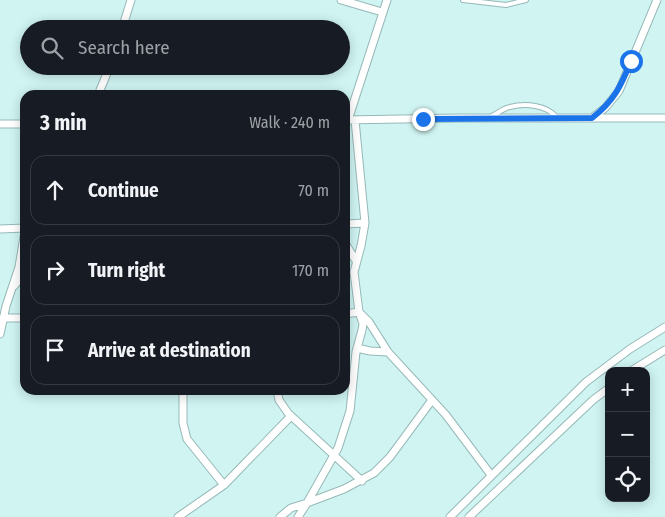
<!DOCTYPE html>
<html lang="en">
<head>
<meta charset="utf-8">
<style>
	body { margin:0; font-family:"Fira Sans Condensed",sans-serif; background:#20242c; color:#f1f3f6 }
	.controls { position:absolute; right:15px; bottom:15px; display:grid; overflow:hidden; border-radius:10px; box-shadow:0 2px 12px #0003 }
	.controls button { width:45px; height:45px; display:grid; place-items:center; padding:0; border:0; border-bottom:1px solid #363941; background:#171b24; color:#f1f3f6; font:25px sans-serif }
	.stop { position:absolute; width:15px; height:15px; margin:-11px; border:4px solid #1a73e8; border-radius:50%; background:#fff }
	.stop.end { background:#1a73e8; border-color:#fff; box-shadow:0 1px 5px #0008 }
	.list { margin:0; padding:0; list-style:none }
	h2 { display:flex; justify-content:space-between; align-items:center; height:65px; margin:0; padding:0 20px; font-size:21px }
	h2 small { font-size:16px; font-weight:400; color:#9ea1a6 }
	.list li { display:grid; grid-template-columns:32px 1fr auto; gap:15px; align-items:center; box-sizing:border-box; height:70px; margin:0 10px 10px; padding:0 10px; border:1px solid #363941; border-radius:15px }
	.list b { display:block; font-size:19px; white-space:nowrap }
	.list em { font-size:16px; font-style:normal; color:#9ea1a6 }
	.icon { flex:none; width:28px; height:28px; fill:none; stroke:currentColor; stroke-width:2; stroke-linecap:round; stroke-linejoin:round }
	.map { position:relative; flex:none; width:665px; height:517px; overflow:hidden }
	.search { position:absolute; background:#171b24; box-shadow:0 2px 12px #0003; left:20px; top:20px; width:330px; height:55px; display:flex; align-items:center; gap:12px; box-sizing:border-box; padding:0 18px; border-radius:28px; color:#9ea1a6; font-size:19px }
	.panel { position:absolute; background:#171b24; box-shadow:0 2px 12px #0003; left:20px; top:90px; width:330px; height:305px; border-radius:15px }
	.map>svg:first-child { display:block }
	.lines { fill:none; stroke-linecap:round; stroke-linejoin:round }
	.service-casing { stroke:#96b9b8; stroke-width:6 }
	.minor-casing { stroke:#96b9b8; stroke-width:9 }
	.service { stroke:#fff; stroke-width:4 }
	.minor { stroke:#fff; stroke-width:7 }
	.route { stroke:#1a73e8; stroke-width:6 }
</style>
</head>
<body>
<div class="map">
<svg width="665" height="517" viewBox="0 0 665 517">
	<rect width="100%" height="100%" fill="#cff4f2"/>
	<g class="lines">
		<defs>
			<path id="service" d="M463,0L506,5L526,0
				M492,116C498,113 504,108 510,107C525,103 547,105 556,117"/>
			<path id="minor" d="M341,0L382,12
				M122,29L131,0
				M98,95L110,66
				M593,117L605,108L619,91L657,0
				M345,120L457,118H665
				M348,120L387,0
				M0,124H25
				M345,224L365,223
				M0,229L25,228
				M345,243L356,261
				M14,286L25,273
				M345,314L359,312L369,322L388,352L446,415L491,475
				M3,318H25
				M0,334L6,306L19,267L25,231
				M357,348L370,351L388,352
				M631,371L665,350
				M183,390V423L187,439L224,485
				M277,390L279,400L288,413L362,481
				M178,517L224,485L291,416
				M280,517L291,508L307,503L338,448L350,411L356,352L362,330L363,324L359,312L354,272L361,246L365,223L355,120
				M298,517L307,503L344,489L374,473L390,457L432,400
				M450,517L586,382L630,349L665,327
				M469,517L593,400L609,388"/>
		</defs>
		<use href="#service" class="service-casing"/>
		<use href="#minor" class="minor-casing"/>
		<use href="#service" class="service"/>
		<use href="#minor" class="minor"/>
	</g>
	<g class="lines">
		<path class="route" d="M423,119L592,118C614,101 621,86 631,61"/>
	</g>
</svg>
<div class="controls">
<button>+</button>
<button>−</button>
<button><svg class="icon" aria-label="locate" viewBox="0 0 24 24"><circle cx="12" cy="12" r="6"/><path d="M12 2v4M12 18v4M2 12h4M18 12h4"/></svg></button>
</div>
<div class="stop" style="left:631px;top:61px"></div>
<div class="stop end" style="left:423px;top:119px"></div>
<div class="search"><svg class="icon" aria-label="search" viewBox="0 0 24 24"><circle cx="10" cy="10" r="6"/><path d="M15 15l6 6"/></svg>Search here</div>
<section class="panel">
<h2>3 min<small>Walk · 240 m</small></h2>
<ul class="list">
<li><svg class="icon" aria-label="ahead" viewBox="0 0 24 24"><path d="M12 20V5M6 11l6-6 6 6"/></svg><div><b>Continue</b></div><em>70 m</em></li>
<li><svg class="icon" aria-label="right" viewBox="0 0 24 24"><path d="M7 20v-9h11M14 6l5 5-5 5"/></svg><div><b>Turn right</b></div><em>170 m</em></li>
<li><svg class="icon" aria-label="arrive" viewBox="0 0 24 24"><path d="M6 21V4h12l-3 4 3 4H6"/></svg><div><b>Arrive at destination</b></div></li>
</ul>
</section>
</div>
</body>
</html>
